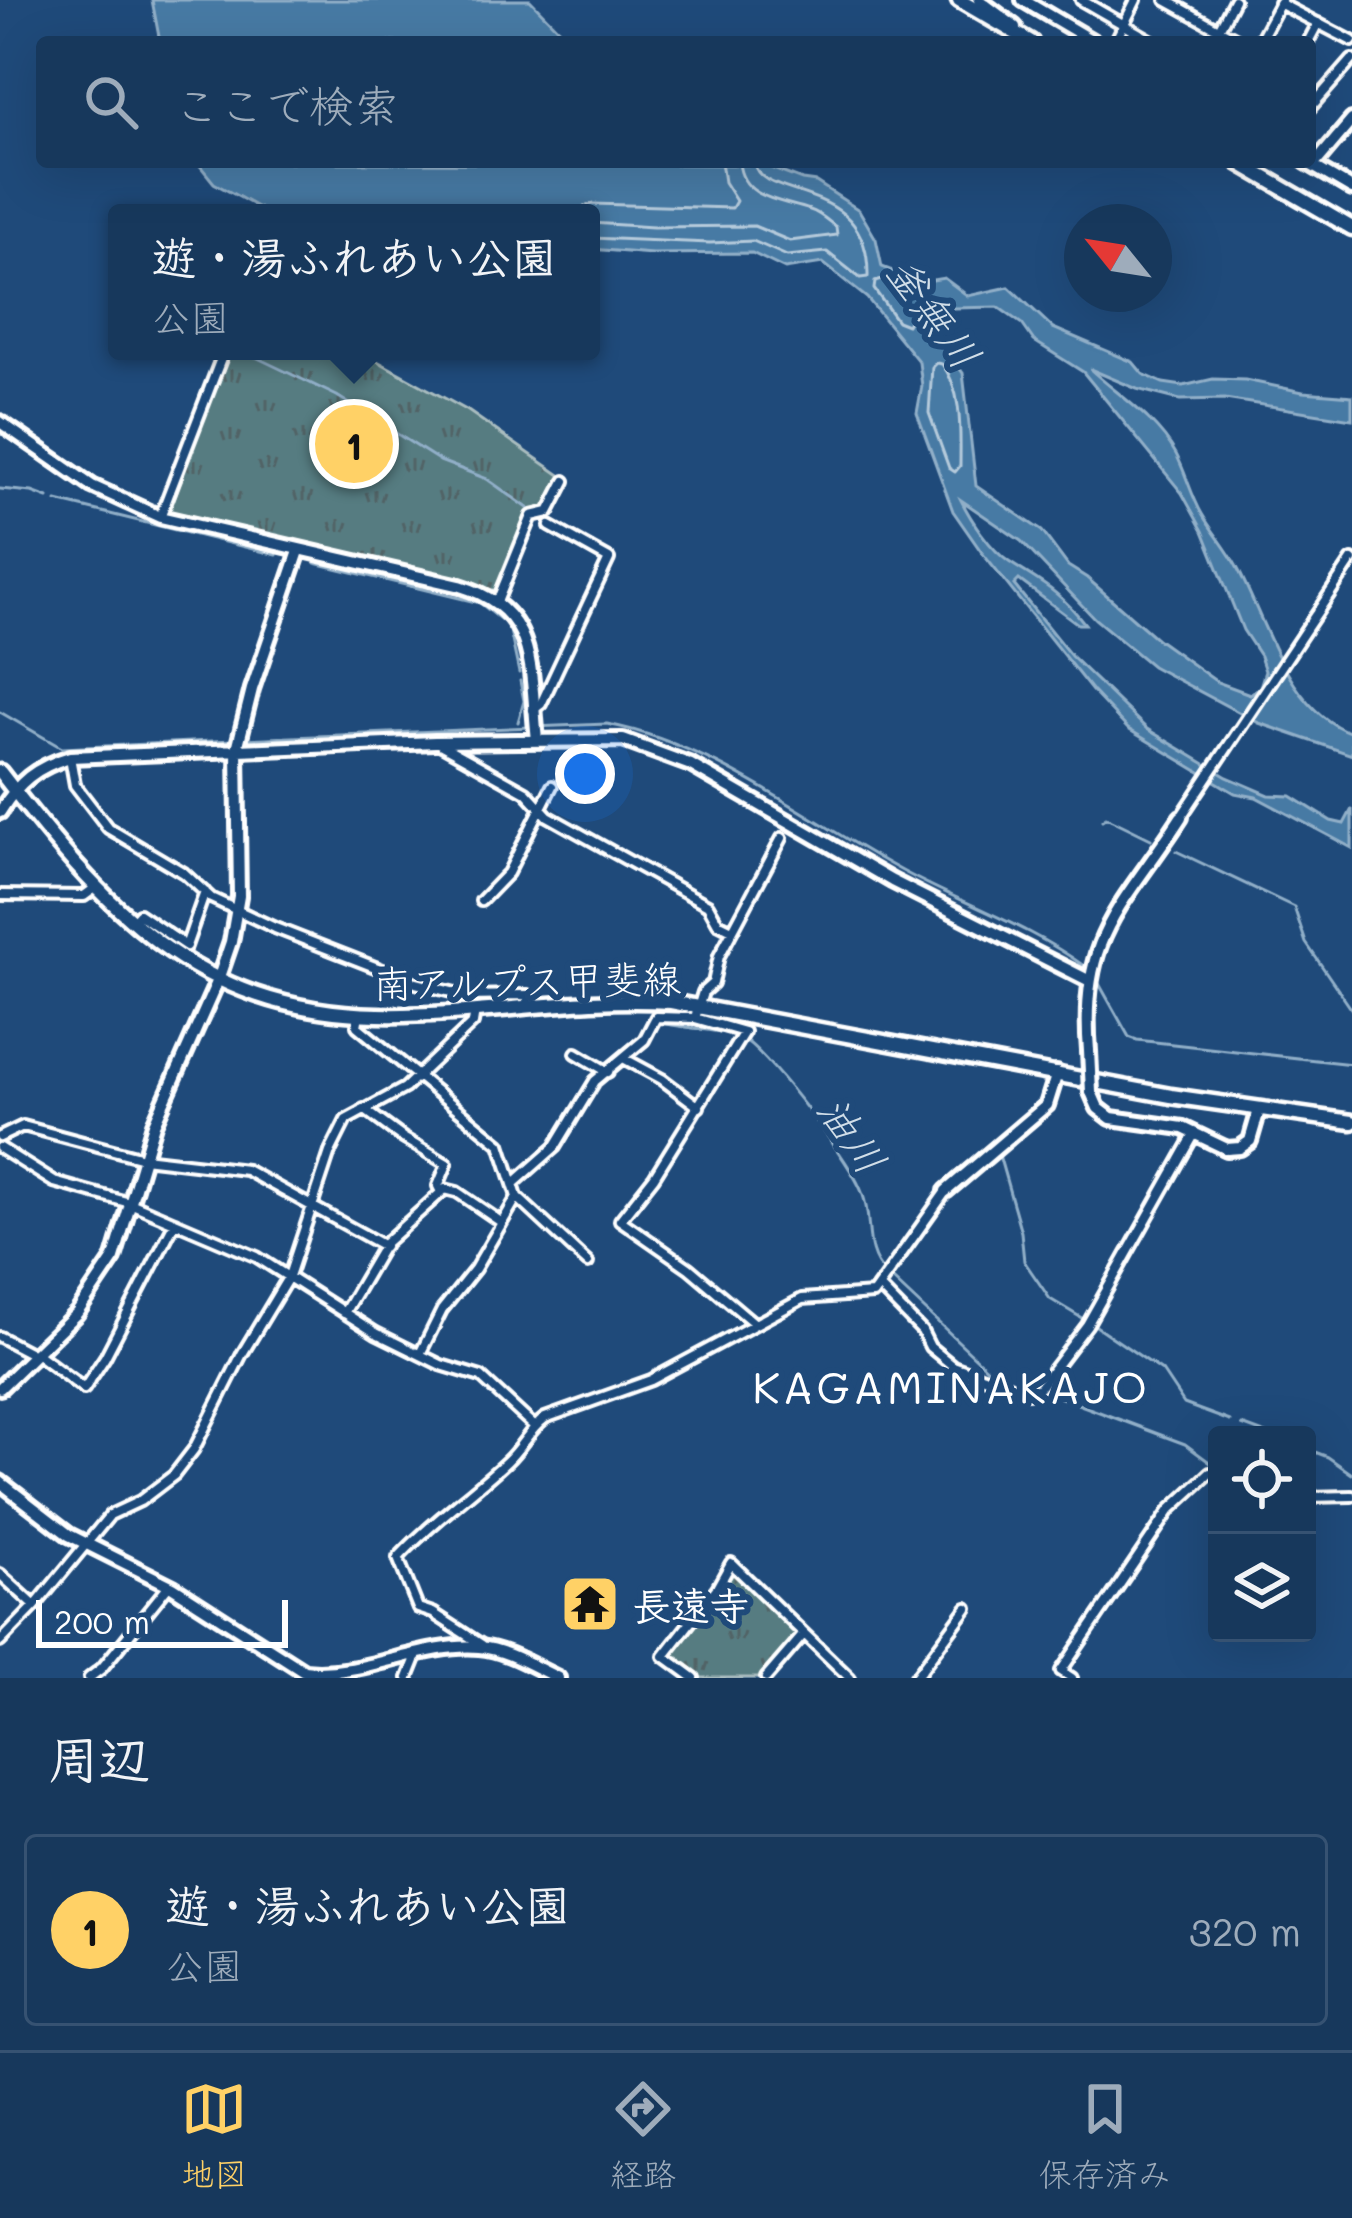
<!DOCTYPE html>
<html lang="ja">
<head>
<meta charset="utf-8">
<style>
	body { margin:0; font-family:Mali,"Klee One",sans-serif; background:#244365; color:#f1f3f6 }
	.controls { position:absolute; right:36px; bottom:36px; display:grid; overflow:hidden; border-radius:12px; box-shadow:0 12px 48px #0002 }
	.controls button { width:108px; height:108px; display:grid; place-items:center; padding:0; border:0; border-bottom:3px solid #365272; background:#17385c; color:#f1f3f6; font:60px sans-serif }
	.compass { position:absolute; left:1064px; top:204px; width:108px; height:108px; border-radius:50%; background:#17385c; box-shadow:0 12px 48px #0002; rotate:300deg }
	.scale { position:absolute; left:36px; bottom:30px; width:252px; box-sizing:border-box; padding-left:12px; border:6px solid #fff; border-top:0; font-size:33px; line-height:42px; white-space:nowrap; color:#fff; -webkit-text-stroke:9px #1f4a7a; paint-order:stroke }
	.you { position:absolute; left:585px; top:774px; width:42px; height:42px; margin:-30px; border:9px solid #fff; border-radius:50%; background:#1a73e8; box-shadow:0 0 0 18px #1a73e833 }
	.badge { display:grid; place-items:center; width:78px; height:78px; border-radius:50%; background:#ffd166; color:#111; font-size:39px; font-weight:700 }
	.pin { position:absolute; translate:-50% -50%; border:6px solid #fff; box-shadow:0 3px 12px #0006 }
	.popup { position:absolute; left:108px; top:204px; width:492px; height:156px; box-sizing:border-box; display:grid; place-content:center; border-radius:12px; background:#17385c; filter:drop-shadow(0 3px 9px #0005); font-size:39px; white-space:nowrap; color:#9eacbb }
	.popup b { font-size:45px; color:#f1f3f6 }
	.popup::after { content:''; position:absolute; left:50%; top:100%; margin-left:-24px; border:24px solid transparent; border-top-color:#17385c }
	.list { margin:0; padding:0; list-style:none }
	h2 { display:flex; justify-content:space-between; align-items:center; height:156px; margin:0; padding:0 48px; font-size:51px }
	h2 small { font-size:39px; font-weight:400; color:#9eacbb }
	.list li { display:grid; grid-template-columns:78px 1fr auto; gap:36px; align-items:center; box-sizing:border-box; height:192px; margin:0 24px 24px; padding:0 24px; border:3px solid #365272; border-radius:12px }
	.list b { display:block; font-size:45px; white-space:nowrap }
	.list p { margin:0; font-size:39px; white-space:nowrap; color:#9eacbb }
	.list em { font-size:39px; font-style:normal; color:#9eacbb }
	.icon { flex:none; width:66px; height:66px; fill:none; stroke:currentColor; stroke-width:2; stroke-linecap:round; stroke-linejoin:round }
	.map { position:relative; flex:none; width:1352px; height:1678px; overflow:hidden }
	.search { position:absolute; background:#17385c; box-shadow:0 12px 48px #0002; left:36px; right:36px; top:36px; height:132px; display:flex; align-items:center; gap:30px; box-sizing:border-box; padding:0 42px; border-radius:12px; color:#9eacbb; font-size:45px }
	.sheet { height:372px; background:#17385c }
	nav { display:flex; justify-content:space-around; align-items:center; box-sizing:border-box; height:168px; border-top:3px solid #365272; background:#17385c; font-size:33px; color:#9eacbb }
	nav a { display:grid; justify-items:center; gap:6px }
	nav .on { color:#ffd166 }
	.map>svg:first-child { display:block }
	.park { fill:url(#park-tufts); stroke:#aabdc0; stroke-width:3 }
	.water { fill:#477aa4; stroke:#91afc8; stroke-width:3; fill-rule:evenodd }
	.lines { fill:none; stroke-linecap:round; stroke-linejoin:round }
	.shore { stroke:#b5cadb; stroke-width:3 }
	.stream { stroke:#91afc8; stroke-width:3 }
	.minor-casing { stroke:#fff; stroke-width:16 }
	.tertiary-casing { stroke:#fff; stroke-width:20 }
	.secondary-casing { stroke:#fff; stroke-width:21 }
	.minor { stroke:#1f4a7a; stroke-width:8 }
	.tertiary { stroke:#1f4a7a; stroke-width:10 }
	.secondary { stroke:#1f4a7a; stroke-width:12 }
	.tertiary-bridge-casing { stroke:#fff; stroke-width:20; stroke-linecap:butt }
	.tertiary-bridge { stroke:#1f4a7a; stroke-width:10 }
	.labels { text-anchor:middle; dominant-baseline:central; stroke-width:12; stroke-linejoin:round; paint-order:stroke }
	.street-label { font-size:39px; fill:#fff; stroke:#1f4a7a }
	.poi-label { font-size:39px; font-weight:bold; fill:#fff; stroke:#1f4a7a; text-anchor:start }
	.water-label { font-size:42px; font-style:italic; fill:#d1dee8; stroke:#1f4a7a }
	.quarter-label { font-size:45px; letter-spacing:3px; fill:#fff; stroke:#1f4a7a }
</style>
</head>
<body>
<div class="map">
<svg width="1352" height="1678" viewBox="0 0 1352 1678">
	<defs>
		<pattern id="park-tufts" width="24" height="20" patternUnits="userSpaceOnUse" patternTransform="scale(3)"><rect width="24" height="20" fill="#567b81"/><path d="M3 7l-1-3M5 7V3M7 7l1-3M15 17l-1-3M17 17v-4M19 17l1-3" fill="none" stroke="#516466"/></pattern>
	</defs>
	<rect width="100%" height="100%" fill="#1f4a7a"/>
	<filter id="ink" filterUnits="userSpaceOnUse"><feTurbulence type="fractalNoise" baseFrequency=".00833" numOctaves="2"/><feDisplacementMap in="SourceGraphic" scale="24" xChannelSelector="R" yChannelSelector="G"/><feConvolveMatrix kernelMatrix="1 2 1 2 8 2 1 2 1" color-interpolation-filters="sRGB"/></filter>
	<g filter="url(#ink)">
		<path class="park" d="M233,351H359L468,411L563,477L545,512L536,510L497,591L169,513L222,365Z
			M734,1567L804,1634L766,1678H694L664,1656Z"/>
		<path class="water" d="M152,0H530L571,42H160Z
			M197,162L763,165L802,180L816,182L859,210L876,239L882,267L921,282L944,278L968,296L1009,287L1053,328L1133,362L1143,374L1163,383L1183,386L1213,379L1245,380L1303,392L1352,396V419L1225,399L1180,400L1137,389L1090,369C1118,395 1156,418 1176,454C1186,473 1191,495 1202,514C1213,533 1228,549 1238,569C1266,622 1289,712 1352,733V755L1259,723L1152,666L1095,619L1021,541L961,500C971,520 990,549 1009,562C1041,583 1060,591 1085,624H1078L1019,580L1014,585L1071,656L1147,729L1227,777L1269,795L1291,796L1331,821L1344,824L1352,809V848L1256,797L1235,793L1128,729L1092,691L983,554L953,511L917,413L922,386L919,362L867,298L823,263L785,269L752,253L652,254L591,249V213H268L214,183ZM998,307L1022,324L1034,341L1083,372L1182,493L1203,531L1243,630L1260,656L1265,671L1260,687L1250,694L1217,682L1157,639L1087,578L1068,566L1042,531L976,486L963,373L922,320L953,308Z"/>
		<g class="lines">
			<path class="shore" d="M567,213L592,204L732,208L736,201L724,182L721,162
				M591,223L653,227L754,226L790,241L837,235L836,227C828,221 820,213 810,210C782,200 742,200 739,162
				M591,238L710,243L753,241L787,256L827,252L860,278L868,277C870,176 759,204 754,162
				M881,280L924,297V303L914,311L907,325L897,321L874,289L875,282Z
				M936,363L942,364C963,391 960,433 960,466L955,472L949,468L929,413L932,367Z"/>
			<path class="stream" d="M243,351L337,396L440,461L487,479L532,511
				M324,444L358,427
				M0,489L32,492L48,498
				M57,501L277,555
				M315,563L480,603L509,626L519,673
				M0,712L62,748L234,740
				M518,722L524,701L520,681
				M243,739L607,724C716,745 808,821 904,872C962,903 1031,927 1084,966
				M1102,820L1106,817L1151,839
				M1176,851L1294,907L1306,943L1352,1010
				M1097,980L1129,1037L1137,1040L1352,1064
				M665,1024L734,1034
				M745,1040C772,1059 853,1164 863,1195C873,1222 863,1251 885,1273
				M1320,1109L1352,1113
				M999,1155L1021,1232L1024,1261L1050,1299L1085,1320
				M892,1279L992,1373L1029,1389
				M1093,1324L1162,1371L1184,1404L1230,1421
				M1043,1391L1185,1444L1212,1464
				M1242,1425L1269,1435
				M1307,1449L1328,1457L1352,1474
				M1315,1493L1352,1492"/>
			<defs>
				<path id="minor" d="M1081,0L1154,42
					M1166,0L1242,42
					M1279,3L1352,41
					M1219,29L1234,0
					M1115,42L1136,0
					M1259,42L1281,1
					M1308,42L1318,23
					M1310,108L1352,60
					M160,517L224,351
					M497,602L532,516L549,512L565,481
					M533,710L541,704L609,559L550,526
					M438,743L526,792L548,816L708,905L718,923L732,930
					M70,757L75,785L108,828L184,873L211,898L275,928L416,983L467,996L528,995V1006
					M1181,817L1352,560
					M0,895L84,896L95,888
					M481,901L508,873L552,786
					M133,921L139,914L186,946L205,892
					M359,1014L357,1026L500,1144L513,1184
					M695,1018L744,1032L654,1177L620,1220L689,1268L754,1323
					M576,1053L608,1072
					M625,1059L662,1079L699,1107
					M364,1109L403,1138L447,1164L438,1186L441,1192
					M0,1137L23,1126L143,1158L246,1170L384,1246
					M0,1148L54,1182L130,1203L257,1257L376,1333L441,1365L481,1377L534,1426
					M517,1197L588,1263
					M879,1287L922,1331L930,1347L953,1366L1028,1393L1039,1388L1087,1325L1195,1133
					M344,1313L385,1243L445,1189L457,1192L501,1222
					M0,1337L34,1355
					M36,1353L84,1389L105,1357L175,1222
					M420,1354L442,1310L475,1269L517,1197L513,1184L555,1147L595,1081L644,1040L656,1017L695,1018L703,992L713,983L719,956L782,838
					M1307,1497L1352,1496
					M0,1574L35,1606
					M0,1642L35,1606L110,1515L140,1501L174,1475L194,1449L242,1354L289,1276L330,1152L346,1120L405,1088L473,1023L475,1011
					M482,1645L433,1613L418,1608L398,1558C431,1522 472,1494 507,1461C522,1447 529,1430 545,1418L651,1380L802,1299L873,1294L946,1191
					M89,1678L102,1668L169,1585
					M408,1678L416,1658
					M694,1678L664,1656L717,1588L731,1563L850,1678
					M766,1678L804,1634
					M915,1678L967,1608
					M1072,1678L1061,1671L1170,1510L1210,1473H1217"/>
				<path id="tertiary" d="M979,0L1015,27
					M1023,0L1094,42
					M1306,162L1352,189
					M1313,166L1352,120
					M0,422L92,486L160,517L460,586C540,610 529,669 537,740
					M0,812C18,782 36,767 70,757L435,742L623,740L691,765L892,881L1088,980
					M1089,1051C1079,934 1123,907 1181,817
					M1091,1092L1098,1108L1111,1118L1183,1128L1227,1149L1240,1148L1250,1141L1259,1110
					M946,1191L1047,1105L1057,1073
					M0,1388L77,1313L114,1258L154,1124L218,980L231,942L239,896L237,749L252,689L299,551
					M0,1482L69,1535L173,1587L304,1671C360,1678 424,1642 479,1647C506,1649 534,1667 558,1678"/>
				<path id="secondary" d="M959,0L1031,42
					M1238,162L1352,228
					M0,772C104,907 194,1011 378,1015C476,1017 573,996 671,1002L1171,1096L1352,1122"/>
			</defs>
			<use href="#minor" class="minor-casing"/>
			<use href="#tertiary" class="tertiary-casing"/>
			<use href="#secondary" class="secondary-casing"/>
			<use href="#minor" class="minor"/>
			<use href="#tertiary" class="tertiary"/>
			<use href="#secondary" class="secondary"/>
			<defs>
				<path id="tertiary-bridge" d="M1089,1051L1091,1092"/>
			</defs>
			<use href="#tertiary-bridge" class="tertiary-bridge-casing"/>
			<use href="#tertiary-bridge" class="tertiary-bridge"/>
		</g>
	</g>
	<defs>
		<symbol id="temple-square" viewBox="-11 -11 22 22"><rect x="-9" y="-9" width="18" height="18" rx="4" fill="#ffd166" stroke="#1f4a7a"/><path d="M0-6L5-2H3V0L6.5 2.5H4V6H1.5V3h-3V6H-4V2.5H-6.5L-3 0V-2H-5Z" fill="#111"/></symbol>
	</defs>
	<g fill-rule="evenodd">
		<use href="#temple-square" x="557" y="1571" width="66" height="66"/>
	</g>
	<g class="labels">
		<g class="street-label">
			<text transform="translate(527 980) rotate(-1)">南アルプス甲斐線</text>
		</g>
		<g class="poi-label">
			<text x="632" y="1604">長遠寺</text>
		</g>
		<g class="water-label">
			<text transform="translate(935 312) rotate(54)">釜無川</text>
			<text transform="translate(853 1134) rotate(55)">油川</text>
		</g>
		<g class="quarter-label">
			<text x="951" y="1386">KAGAMINAKAJO</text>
		</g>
	</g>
</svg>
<div class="controls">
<button><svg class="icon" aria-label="locate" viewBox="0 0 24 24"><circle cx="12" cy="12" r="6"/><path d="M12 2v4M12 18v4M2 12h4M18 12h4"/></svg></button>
<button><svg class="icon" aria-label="layers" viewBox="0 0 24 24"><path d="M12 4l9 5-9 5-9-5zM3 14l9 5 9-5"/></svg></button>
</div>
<svg class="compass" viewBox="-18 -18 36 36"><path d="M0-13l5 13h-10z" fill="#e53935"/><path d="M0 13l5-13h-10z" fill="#9eacbb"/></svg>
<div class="scale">200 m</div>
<div class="you"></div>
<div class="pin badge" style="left:354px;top:444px">1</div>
<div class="popup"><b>遊・湯ふれあい公園</b>公園</div>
<div class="search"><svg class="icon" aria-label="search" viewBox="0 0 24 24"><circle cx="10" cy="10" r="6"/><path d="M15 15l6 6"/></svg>ここで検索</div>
</div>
<section class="sheet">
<h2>周辺<small></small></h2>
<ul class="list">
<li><span class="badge">1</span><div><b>遊・湯ふれあい公園</b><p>公園</p></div><em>320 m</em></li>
</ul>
</section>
<nav>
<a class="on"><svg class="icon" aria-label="map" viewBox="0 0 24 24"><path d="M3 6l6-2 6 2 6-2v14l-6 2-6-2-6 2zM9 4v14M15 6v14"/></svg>地図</a>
<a><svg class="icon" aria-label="directions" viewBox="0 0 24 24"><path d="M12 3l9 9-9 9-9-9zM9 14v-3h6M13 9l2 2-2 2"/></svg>経路</a>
<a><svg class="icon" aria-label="saved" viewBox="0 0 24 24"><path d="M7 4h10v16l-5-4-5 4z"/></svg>保存済み</a>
</nav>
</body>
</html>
